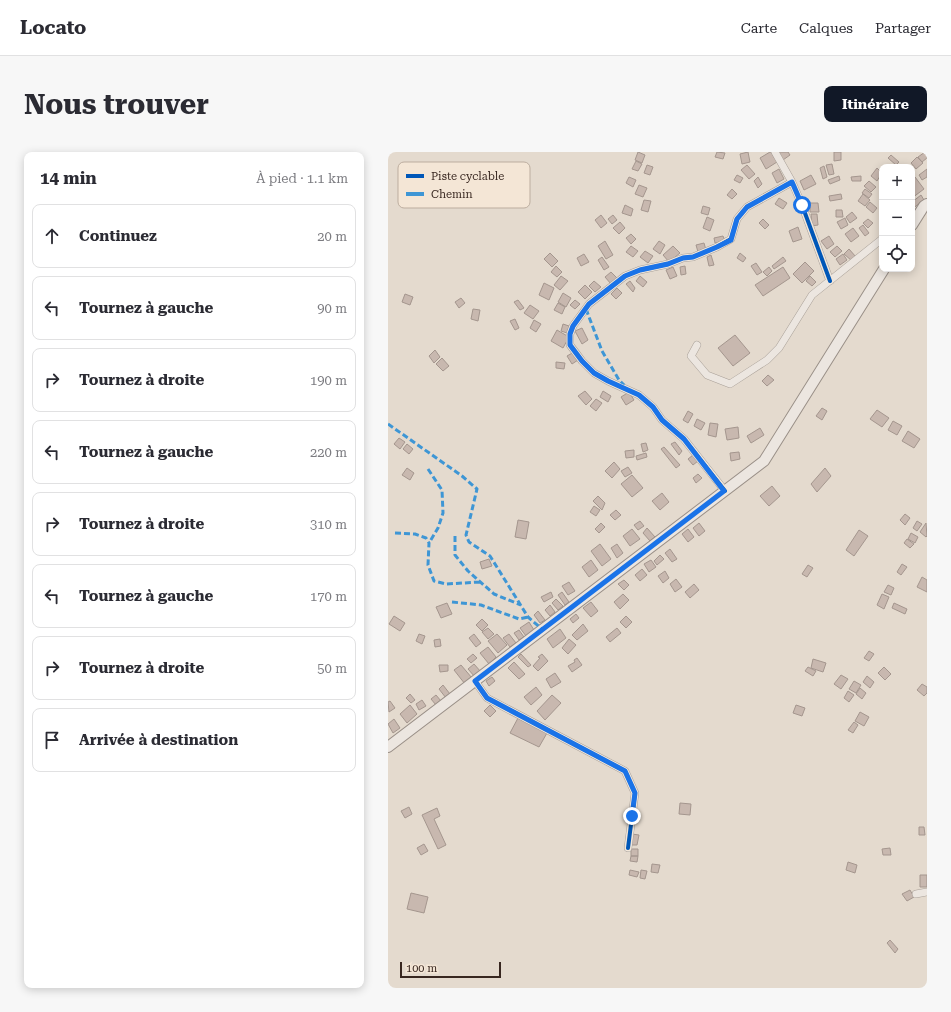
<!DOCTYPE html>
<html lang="fr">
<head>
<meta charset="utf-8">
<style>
	body { margin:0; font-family:"Roboto Serif",serif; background:#f7f7f7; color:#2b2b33 }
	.controls { position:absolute; right:12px; top:12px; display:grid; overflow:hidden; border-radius:8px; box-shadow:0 2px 10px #0003 }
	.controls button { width:36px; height:36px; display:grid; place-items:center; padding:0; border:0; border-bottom:1px solid #e1e1e2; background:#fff; color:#2b2b33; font:20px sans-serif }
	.scale { position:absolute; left:12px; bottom:10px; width:101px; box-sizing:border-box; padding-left:4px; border:2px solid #382720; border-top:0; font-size:11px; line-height:14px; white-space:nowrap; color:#382720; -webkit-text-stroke:3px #f4e6d6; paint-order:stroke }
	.stop { position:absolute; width:12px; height:12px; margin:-9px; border:3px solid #1a73e8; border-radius:50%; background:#fff }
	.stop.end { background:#1a73e8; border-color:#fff; box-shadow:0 1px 4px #0008 }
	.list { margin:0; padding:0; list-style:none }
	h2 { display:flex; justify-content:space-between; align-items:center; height:52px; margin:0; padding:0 16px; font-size:17px }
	h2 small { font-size:13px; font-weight:400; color:#7c7c81 }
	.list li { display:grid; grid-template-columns:26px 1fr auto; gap:12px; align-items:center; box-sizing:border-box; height:64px; margin:0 8px 8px; padding:0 8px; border:1px solid #e1e1e2; border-radius:8px }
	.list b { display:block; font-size:15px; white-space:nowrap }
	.list em { font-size:13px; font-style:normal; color:#7c7c81 }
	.icon { flex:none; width:22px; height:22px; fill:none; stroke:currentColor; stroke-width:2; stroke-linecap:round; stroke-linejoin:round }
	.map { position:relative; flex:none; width:539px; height:836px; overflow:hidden; border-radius:8px }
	header { display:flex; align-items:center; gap:24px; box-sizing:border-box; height:56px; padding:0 20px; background:#fff; border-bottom:1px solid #e1e1e2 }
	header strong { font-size:19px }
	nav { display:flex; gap:22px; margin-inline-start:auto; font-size:14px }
	.intro { display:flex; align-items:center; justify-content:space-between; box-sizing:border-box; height:96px; padding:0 24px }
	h1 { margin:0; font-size:28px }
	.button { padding:10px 18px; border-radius:8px; background:#111827; color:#fff; font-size:14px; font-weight:700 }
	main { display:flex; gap:24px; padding:0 24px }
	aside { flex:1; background:#fff; border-radius:8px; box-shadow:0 2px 10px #0003 }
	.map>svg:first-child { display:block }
	.building { fill:#c8b8af; stroke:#a4968e }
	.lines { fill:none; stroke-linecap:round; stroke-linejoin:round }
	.minor-casing { stroke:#a9a098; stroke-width:8 }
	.secondary-casing { stroke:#998f87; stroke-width:12 }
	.minor { stroke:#ece6e0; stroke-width:7 }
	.secondary { stroke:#ece6e0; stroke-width:10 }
	.quiet { stroke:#3e96d5; stroke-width:3; stroke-dasharray:6 3; stroke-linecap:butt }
	.cycleway-casing { stroke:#f4e6d6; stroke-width:6 }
	.cycleway { stroke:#0057b8; stroke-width:4 }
	.route { stroke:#1a73e8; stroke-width:5 }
	.key { fill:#f4e6d6; stroke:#bcad9f; stroke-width:1 }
	.key-label { font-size:11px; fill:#382720 }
</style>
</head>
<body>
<header>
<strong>Locato</strong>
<nav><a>Carte</a><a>Calques</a><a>Partager</a></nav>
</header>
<div class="intro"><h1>Nous trouver</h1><a class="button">Itinéraire</a></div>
<main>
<aside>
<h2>14 min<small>À pied · 1.1 km</small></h2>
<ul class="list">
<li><svg class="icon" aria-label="ahead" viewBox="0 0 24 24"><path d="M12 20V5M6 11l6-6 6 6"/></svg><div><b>Continuez</b></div><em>20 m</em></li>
<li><svg class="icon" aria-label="left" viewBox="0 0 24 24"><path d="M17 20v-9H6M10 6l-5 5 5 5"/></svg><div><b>Tournez à gauche</b></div><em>90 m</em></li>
<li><svg class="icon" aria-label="right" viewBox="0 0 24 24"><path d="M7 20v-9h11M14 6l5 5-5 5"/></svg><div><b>Tournez à droite</b></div><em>190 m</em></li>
<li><svg class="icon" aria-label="left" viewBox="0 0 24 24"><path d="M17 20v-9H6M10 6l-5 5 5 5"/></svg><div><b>Tournez à gauche</b></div><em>220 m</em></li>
<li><svg class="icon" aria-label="right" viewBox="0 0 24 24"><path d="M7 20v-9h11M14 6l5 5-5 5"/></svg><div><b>Tournez à droite</b></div><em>310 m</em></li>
<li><svg class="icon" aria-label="left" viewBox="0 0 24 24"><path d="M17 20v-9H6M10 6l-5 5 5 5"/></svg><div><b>Tournez à gauche</b></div><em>170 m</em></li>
<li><svg class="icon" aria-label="right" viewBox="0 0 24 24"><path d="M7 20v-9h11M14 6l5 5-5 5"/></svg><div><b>Tournez à droite</b></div><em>50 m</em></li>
<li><svg class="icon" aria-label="arrive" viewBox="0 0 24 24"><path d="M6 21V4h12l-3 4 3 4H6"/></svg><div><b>Arrivée à destination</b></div></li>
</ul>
</aside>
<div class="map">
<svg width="539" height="836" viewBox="0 0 539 836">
	<rect width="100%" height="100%" fill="#e4dace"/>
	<path class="building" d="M250,0L257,3L254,11L247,8Z
		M329,0L337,1L335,7L327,5Z
		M360,0L362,10L354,12L352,2Z
		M382,0H383L389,10L378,17L372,6Z
		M390,0H400L402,3L395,8Z
		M446,0H453V8L446,9Z
		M537,0L539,1V6L534,10L530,5Z
		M503,3L511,10L508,13L500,6Z
		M529,5L535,11L528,17L523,11Z
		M248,9L254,12L250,19L244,17Z
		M444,12L446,22L441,23L438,13Z
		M259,13L265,15L262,23L256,21Z
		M359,13L367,22L361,27L353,18Z
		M436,14L439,25L435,27L432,16Z
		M489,16L494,21L489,29L483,24Z
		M391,17L396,27L389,31L384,21Z
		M539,17V25L534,28L531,23Z
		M349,23L355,26L352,31L346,28Z
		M423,23L428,32L416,38L412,29Z
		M451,24L452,28L442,32L440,28Z
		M473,24V29H464L463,25Z
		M241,25L248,28L245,35L238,31Z
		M370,25L374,32L370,36L366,29Z
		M527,25L536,37L524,46V28Z
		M481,29L488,35L483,40L476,34Z
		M251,33L259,36L255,45L247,42Z
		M344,37L349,42L344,47L339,43Z
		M477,37L484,42L481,46L474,41Z
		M453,42L454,47L442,49L441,44Z
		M475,42L482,48L477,54L470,49Z
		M533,43L536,48L524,57V50Z
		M391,46L399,51L395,57L387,52Z
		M256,48L263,49L260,60L253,58Z
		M482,50L489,56L485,61L478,55Z
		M422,51H430L431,60H422Z
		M237,53L245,57L243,64L234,61Z
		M315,54L322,56L320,63L313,61Z
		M448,58H454L455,65H448Z
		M464,60L469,66L462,71L458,65Z
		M423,62H429L430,73L424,74Z
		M213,63L219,71L213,76L207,68Z
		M225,63L229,68L224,72L220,67Z
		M319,65L326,68L322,79L315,76Z
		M457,66L460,73L453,77L449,70Z
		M375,67L381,73L377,77L371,71Z
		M480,67L485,71L480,76L475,71Z
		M232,70L237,76L231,82L225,76Z
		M475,73L481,81L477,84L471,76Z
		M410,75L414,87L405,90L401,79Z
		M465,76L471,84L463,90L457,82Z
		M243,82L248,87L243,92L238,86Z
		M335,84L337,89L327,91L326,86Z
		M441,84L446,92L439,97L433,89Z
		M217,89L225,103L218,107L210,94Z
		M271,89L277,93L272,102L265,97Z
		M316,91L318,98L310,100L308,93Z
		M243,94L250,99L245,105L238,100Z
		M285,94L292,101L281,110L275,103Z
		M449,94L454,99L447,105L442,100Z
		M461,97L468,105L464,109L456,102Z
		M257,99L265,104L260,111L252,105Z
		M162,101L170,109L164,115L156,107Z
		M352,101L358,106L355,110L349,106Z
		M196,102L201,110L193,114L189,106Z
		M455,102L459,108L452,113L448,107Z
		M323,103L326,113L321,114L319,105Z
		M214,105L221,115L216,118L210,108Z
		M395,105L398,109L386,117L384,114Z
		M417,110L426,119L414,131L405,122Z
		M368,111L374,120L369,123L363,114Z
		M168,114L174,120L169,125L163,120Z
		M297,114L298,122L293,123L292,115Z
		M285,115L289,124L282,127L278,118Z
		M381,115L384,119L379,124L375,120Z
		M395,115L402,126L375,144L367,133Z
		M223,120L229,126L223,132L217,125Z
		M173,124L180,129L172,138L166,133Z
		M252,124L259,130L255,135L248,129Z
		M422,124L428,130L424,134L418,129Z
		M206,129L213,135L207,140L201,134Z
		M242,129L247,136L245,140L238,132Z
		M156,131L166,136L161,148L151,143Z
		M197,133L204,140L197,147L190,140Z
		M229,136L234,141L228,147L223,142Z
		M175,141L183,146L178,155L170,150Z
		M17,142L25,145L22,153L14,150Z
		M73,146L77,151L71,156L67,150Z
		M130,148L136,156L132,158L126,150Z
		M187,148L192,152L187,157L182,153Z
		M170,151L177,155L174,162L166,158Z
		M142,153L151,159L145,167L136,161Z
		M85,157L92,158L90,169L83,167Z
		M127,167L131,176L127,178L122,169Z
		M146,168L153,172L148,180L142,176Z
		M175,172L181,174L179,181L173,179Z
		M194,176L200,188L194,192L187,179Z
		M169,178L181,185L175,196L163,189Z
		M347,183L362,201L345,214L330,196Z
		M47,198L52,205L46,211L41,204Z
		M186,200L190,208L184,212L179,204Z
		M54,206L61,214L55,219L48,212Z
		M168,210L177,211L176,217L168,216Z
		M380,223L386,228L379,234L374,229Z
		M197,239L204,247L198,253L190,244Z
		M215,239L223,244L220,250L212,245Z
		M241,240L246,248L238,253L233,245Z
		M208,247L214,251L208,259L202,254Z
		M434,256L439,259L434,268L428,264Z
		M489,258L501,266L494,275L482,267Z
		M300,259L305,262L300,271L295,268Z
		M309,267L317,271L313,278L306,274Z
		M505,269L514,274L509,283L500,278Z
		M322,271L330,272L328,285L320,283Z
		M350,275L351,286L339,288L337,277Z
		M372,276L376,283L363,291L359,284Z
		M520,279L532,287L526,296L514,289Z
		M11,286L17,290L12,297L6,292Z
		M287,290L294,299L291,303L283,292Z
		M258,291L260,298L255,300L253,292Z
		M19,292L25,297L21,302L15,297Z
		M276,295L292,313L288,316L273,297Z
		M246,298V305L238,306L237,299Z
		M351,300L352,307L343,309L342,301Z
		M258,301L259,305L249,308L248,304Z
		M305,303L310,309L305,313L300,307Z
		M226,310L232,317L224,326L217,319Z
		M240,315L244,321L237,325L233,319Z
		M19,316L26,321L22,328L14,323Z
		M437,316L443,324L429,340L423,332Z
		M310,322L314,326L308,331L305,326Z
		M244,323L255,336L244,345L233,332Z
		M384,334L392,344L381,354L372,344Z
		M274,341L281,350L272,358L264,349Z
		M210,344L217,351L214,358L205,349Z
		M206,354L212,358L208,364L202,360Z
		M228,358L233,363L227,368L222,363Z
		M517,362L522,366L517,373L512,368Z
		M130,368L141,370L138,387L127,385Z
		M252,369L256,374L250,378L246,373Z
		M529,369L534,372L529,379L525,376Z
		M213,371L217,375L211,381L207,377Z
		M311,371L317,379L311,384L305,376Z
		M538,371L539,384L538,385L532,380Z
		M259,376L267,385L262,389L255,381Z
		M244,377L252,387L242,394L235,384Z
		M300,377L306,385L300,390L294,382Z
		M471,378L480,384L466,404L458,398Z
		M523,381L530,385L527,391L520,387Z
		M519,387L526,392L522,396L516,391Z
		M212,392L223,407L214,414L203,399Z
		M229,392L235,401L229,406L223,396Z
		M282,397L289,407L284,410L277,401Z
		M272,403L276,407L269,413L266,409Z
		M101,407L104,414L94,417L92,410Z
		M203,408L210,418L201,425L194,415Z
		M263,408L268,415L261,420L256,412Z
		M514,412L519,415L513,423L509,420Z
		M420,413L425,416L419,425L414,422Z
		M254,417L259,423L252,429L247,423Z
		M277,419L281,426L275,431L270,424Z
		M534,425L539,428V440L529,435Z
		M288,427L294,435L287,440L282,432Z
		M236,428L241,433L236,438L230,432Z
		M181,430L187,439L180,443L174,434Z
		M306,432L311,438L302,446L297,440Z
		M500,433L506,436L503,443L496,440Z
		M163,440L165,445L156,450L153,445Z
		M174,440L181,450L177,453L170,443Z
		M235,442L241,448L232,457L226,450Z
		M494,442L501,445L496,457L489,453Z
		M168,447L175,454L170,458L164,451Z
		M203,450L210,459L203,465L195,456Z
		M59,451L64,462L53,466L48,455Z
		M506,451L519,457L517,462L504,456Z
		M162,453L167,460L162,464L157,458Z
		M150,459L157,468L152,471L146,463Z
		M188,462L191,466L185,471L182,467Z
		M6,464L17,471L12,479L1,472Z
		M238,464L244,470L238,476L232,470Z
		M94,467L100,473L94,479L88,473Z
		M141,470L146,478L138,484L132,476Z
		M195,472L200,479L189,488L184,483Z
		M100,476L106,482L100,487L94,480Z
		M229,476L233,481L222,490L218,485Z
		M172,477L178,486L165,496L159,487Z
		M131,478L136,485L131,488L126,481Z
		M31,482L37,484L34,492L28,489Z
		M86,482L93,491L88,495L81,486Z
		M109,482L119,493L110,501L100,489Z
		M121,482L128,491L122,495L115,486Z
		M52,487L53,494L47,495L46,488Z
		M181,487L188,493L180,502L174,496Z
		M100,495L108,505L101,512L92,501Z
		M481,499L486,502L481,509L476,506Z
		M85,502L89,506L83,511L79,507Z
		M133,502L143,513L140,515L130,505Z
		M154,502L160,509L150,519L145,514L152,506L150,505Z
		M189,506L194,513L184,520L180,514L187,510L186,508Z
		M425,507L438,511L435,520L423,516Z
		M126,510L137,522L131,527L120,516Z
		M86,512L93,520L87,525L80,517Z
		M51,513H60V519L52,520Z
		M73,513L84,526L77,532L66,518Z
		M420,515L428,519L425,524L417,519Z
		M496,515L503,522L497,528L490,521Z
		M167,521L173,530L163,536L158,527Z
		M453,523L460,527L453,537L446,532Z
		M479,524L486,530L482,536L475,530Z
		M104,525L107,529L101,534L98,529Z
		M466,529L473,533L468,541L461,537Z
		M534,532L539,535V541L536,544L529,538Z
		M55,533L62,542L58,546L51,537Z
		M148,535L154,543L143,553L136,545Z
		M472,536L478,541L474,547L468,542Z
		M460,539L466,543L461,550L456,546Z
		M22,542L27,548L23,551L18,546Z
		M48,543L53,549L48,553L43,547Z
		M164,543L173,551L157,568L149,559Z
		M34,548L38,554L31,558L28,552Z
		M2,549L7,556L1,560L0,550Z
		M22,553L29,562L19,571L12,562Z
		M102,553L108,559L102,565L96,559Z
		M408,553L417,556L414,564L405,561Z
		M472,560L481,565L476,574L467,569Z
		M130,566L159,581L151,595L122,581Z
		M6,567L12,576L5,581L0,572Z
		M466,570L470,573L465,581L460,578Z
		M292,651L303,652L302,663L291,662Z
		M21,655L24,662L17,666L13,659Z
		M49,656L52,664L46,667L58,693L50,697L34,663Z
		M531,675H536L537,683H531Z
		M244,682L251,683L249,693H243Z
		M36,692L40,699L33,703L29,696Z
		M502,696L503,703H495L494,697Z
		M243,697H250V704H243Z
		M243,704H250L249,710L242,709Z
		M460,710L469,713L467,721L458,718Z
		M264,712L272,713L270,721L263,720Z
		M242,718L251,720L249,725L241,723Z
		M253,718L259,719L257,727L252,726Z
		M532,723H539V735H532Z
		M522,738L526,745L519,749L514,742Z
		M23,741L40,745L36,761L19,757Z
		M502,788L510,797L507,801L499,791Z"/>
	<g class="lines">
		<defs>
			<path id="minor" d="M387,0L404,30
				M309,193L303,204L319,223L342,232L379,208L391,196L424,143L494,87
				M337,339L296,287L274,268L265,255L251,243L220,229L206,221L194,209L182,193V182L185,174L201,152L237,124L252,118L280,112L295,106L305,105L329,95L343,87L349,67L359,55L404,30L414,53L442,129
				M87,529L99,546L237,619L247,641L240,696
				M528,742L539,740"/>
			<path id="secondary" d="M524,73L536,54L539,52
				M0,595L376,309L496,117"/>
		</defs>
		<use href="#minor" class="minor-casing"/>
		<use href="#secondary" class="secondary-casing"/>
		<use href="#minor" class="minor"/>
		<use href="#secondary" class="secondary"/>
		<path class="quiet" d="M198,157L214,199L231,228L236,233
			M0,272L74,324L89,337L78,383L81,390L102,404L140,465L155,478
			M40,317L54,338L55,361L50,376L41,391
			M7,381L27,382L38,386L41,391L40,413L46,429L58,432L92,430
			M67,384V403L80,419L106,442L133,453
			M64,450L93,453L131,467L140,465"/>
		<defs>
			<path id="cycleway" d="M337,339L296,287L274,268L265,255L251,243L220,229L206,221L194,209L182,193V182L185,174L201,152L237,124L252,118L280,112L295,106L305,105L329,95L343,87L349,67L359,55L404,30L414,53L442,129
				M87,529L99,546L237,619L247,641L240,696"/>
		</defs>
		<use href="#cycleway" class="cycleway-casing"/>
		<use href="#cycleway" class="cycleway"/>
	</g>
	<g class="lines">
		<path class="route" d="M244,664L247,641L237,619L99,546L87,529L336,339L296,287L274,268L265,255L251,243L220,229L206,221L194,209L182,193V182L185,174L201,152L237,124L252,118L280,112L295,106L305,105L329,95L343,88L349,67L359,55L404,30L414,53"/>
	</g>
	<rect x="10" y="10" width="132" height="46" rx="6" class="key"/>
	<rect x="18" y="22" width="18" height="4" fill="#0057b8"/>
	<rect x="18" y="40" width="18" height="4" fill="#3e96d5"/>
	<g class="key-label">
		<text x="43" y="28">Piste cyclable</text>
		<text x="43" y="46">Chemin</text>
	</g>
</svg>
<div class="controls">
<button>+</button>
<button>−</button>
<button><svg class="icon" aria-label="locate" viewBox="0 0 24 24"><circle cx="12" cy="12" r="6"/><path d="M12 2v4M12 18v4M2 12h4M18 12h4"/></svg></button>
</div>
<div class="scale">100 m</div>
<div class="stop" style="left:414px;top:53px"></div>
<div class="stop end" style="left:244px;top:664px"></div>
</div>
</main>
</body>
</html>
